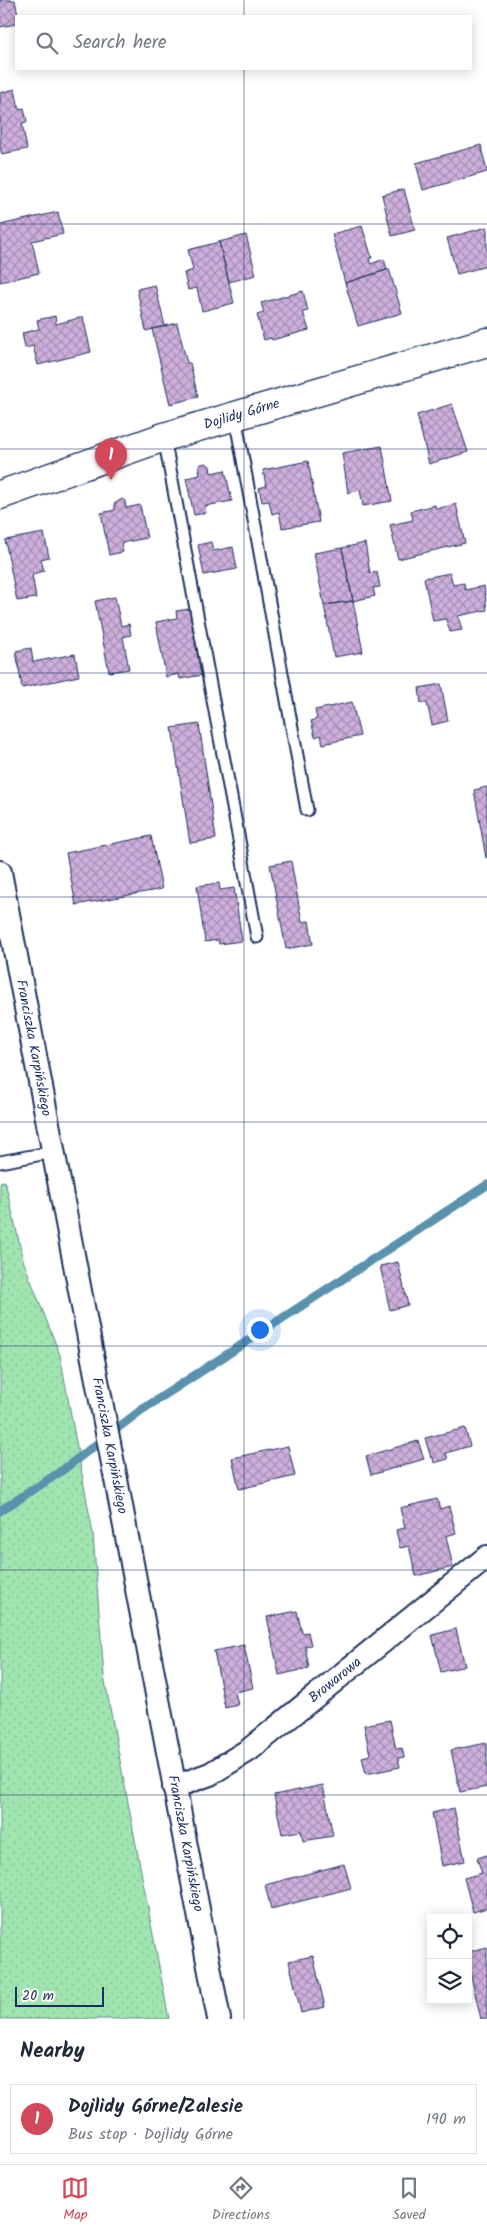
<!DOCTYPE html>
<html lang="en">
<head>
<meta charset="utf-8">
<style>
	body { margin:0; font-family:Kalam,sans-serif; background:#f2f2f3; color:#1f2937 }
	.controls { position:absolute; right:15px; bottom:15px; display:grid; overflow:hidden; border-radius:0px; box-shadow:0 2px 12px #0003 }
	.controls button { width:45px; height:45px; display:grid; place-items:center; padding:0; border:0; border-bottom:1px solid #e0e1e3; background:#fff; color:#1f2937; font:25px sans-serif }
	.scale { position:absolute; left:15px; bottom:12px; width:89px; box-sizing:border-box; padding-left:5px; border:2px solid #1b2f5e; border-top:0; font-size:14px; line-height:18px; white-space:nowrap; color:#1b2f5e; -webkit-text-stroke:4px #fff; paint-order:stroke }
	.you { position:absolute; left:259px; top:1329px; width:18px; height:18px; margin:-12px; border:4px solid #fff; border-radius:50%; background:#1a73e8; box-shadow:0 0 0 8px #1a73e833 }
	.badge { display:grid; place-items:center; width:32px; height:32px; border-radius:50%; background:#d1495b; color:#fff; font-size:16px; font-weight:700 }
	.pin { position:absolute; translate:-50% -41px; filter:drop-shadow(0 1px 2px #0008) }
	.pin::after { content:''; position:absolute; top:26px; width:18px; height:15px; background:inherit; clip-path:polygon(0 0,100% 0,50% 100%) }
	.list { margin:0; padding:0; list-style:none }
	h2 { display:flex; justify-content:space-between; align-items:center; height:65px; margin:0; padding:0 20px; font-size:21px }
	h2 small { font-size:16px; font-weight:400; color:#747a83 }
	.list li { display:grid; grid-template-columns:32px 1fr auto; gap:15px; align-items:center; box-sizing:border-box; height:70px; margin:0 10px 10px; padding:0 10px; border:1px solid #e0e1e3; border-radius:0px }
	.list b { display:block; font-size:19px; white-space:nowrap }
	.list p { margin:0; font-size:16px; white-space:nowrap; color:#747a83 }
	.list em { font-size:16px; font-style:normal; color:#747a83 }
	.icon { flex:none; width:28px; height:28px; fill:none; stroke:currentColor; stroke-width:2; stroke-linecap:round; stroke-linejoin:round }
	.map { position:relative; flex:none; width:487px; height:2019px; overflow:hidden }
	.search { position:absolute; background:#fff; box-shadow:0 2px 12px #0003; left:15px; right:15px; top:15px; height:55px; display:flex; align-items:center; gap:12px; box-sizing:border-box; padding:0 18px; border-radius:0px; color:#747a83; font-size:19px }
	.sheet { height:145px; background:#fff }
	nav { display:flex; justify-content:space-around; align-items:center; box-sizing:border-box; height:70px; border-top:1px solid #e0e1e3; background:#fff; font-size:14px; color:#747a83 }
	nav a { display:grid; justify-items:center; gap:2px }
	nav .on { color:#d1495b }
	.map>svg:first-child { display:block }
	.grass { fill:url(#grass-dots); stroke:#5e8a87 }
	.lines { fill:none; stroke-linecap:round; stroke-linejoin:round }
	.stream { stroke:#5a91ad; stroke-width:9 }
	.building { fill:url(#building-cross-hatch); stroke:#1b2f5e }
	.service-casing { stroke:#1b2f5e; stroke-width:15 }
	.minor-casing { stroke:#1b2f5e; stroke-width:26 }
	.tertiary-casing { stroke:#1b2f5e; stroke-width:31 }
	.service { stroke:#fff; stroke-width:11 }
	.minor { stroke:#fff; stroke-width:22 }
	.tertiary { stroke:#fff; stroke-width:28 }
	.grid { fill:none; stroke:#1b2f5e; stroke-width:1; stroke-opacity:0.55 }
	.labels { text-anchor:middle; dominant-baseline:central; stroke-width:5; stroke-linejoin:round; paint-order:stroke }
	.street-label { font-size:14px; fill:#1b2f5e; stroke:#fff }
</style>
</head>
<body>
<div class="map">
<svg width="487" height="2019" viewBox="0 0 487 2019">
	<defs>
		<pattern id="grass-dots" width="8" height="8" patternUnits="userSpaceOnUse" patternTransform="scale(1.25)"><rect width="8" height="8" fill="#a0e4b0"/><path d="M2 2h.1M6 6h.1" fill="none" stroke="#89c49a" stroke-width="1.8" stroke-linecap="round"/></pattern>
		<pattern id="building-cross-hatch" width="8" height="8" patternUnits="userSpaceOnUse" patternTransform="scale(1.25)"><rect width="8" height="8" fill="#ceafdb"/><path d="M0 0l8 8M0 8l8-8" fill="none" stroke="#a68fb5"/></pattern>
	</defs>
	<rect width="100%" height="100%" fill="#fff"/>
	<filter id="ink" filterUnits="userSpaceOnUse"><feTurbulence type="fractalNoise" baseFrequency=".02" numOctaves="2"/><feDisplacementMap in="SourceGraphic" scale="10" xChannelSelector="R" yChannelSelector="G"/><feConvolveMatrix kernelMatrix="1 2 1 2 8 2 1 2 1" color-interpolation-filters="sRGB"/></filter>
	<g filter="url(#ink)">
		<path class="grass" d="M5,1181L24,1263L60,1355L93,1534L104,1676L169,2019H0V1182Z"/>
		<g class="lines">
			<path class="stream" d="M0,1511L60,1472L140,1411L487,1185"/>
		</g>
		<path class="building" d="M0,0H15L18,16H16V24L0,27Z
			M15,89L19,109L24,108L27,122L22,123L27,149L2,154L0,148V93Z
			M481,145L487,172L423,190L416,163Z
			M404,189L415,230L392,236L382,195Z
			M58,212L63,234L32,241L39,273L0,282V225Z
			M362,226L372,258L369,259L371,264L384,259L387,270L345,283L332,234Z
			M487,227V266L457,274L447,238Z
			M246,235L256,275L229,282L219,242Z
			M219,242L234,303L202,311L197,288L188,290L184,273L193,270L188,250Z
			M389,269L402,313L358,326L345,283Z
			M155,285L165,326L146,331L137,289Z
			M303,291L308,311L303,312L309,330L272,340L271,338L264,340L257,315L264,313L261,303Z
			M55,316L56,324L83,317L91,352L38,365L33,346L25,348L22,333L39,329L37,320Z
			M177,323L187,363H190L198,397L170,404L152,329Z
			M452,404L468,452L429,464L417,415Z
			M382,446L392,501L363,506L360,490L348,493L342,453Z
			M308,461L319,522L282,528L279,512L272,514L269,501L262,502L259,488L266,486L263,470Z
			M206,463L210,466L211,473L225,470L232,501L205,506L206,513L194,515L186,478L200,475L199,468L201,464Z
			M122,499L125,501L126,508L140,505L147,538L121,543L123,552L109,555L101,513L115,510L114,504Z
			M456,504L465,543L398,559L390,525L413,520L411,511L435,505L436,509Z
			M44,533L49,557L41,559L44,571L32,574L36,598L17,601L5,540Z
			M211,542L213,551L233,547L237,569L204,575L198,545Z
			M365,543L370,573L377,572L380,587L373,588L375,596L353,601L342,548Z
			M342,548L353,601L324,605L314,553Z
			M450,573L453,585L464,583L465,590L484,586L487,610L458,616L462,630L450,632L446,619L433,621L424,578Z
			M115,597L121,626L129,624L131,635L123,637L129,669L109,672L95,601Z
			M353,601L363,652L334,657L324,605Z
			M190,609L202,675L180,679L179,674L166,677L156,622L177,618L176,611Z
			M31,648L33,662L75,654L79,676L22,688L16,651Z
			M441,684L448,721L432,725L427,703H421L419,688Z
			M352,702L360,736L323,744L321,735L315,737L311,721L317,719L315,710Z
			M199,724L216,839L190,843L172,728Z
			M487,787V857L486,858L474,790Z
			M151,836L162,889L76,905L66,853Z
			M291,861L302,922L309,921L313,944L286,949L270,865Z
			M219,883L220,890L234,888L242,941L219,944L218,940L205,942L197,886Z
			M398,1262L408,1305L390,1310L380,1266Z
			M465,1428L470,1446L446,1453L448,1459L434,1463L433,1457L431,1458L425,1438Z
			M418,1441L424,1459L371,1475L366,1456Z
			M288,1446L295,1476L239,1489L232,1458Z
			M437,1499L440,1509L449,1506L456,1533L446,1536L453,1567L416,1576L409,1546L400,1548L396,1530L405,1528L400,1508Z
			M297,1611L302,1633L308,1632L311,1645L305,1646L309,1668L279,1675L267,1617Z
			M456,1629L465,1666L441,1672L432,1635Z
			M244,1645L253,1688L235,1692L238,1705L225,1708L214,1651Z
			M390,1720L396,1749L402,1748L404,1757L398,1758L400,1767L366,1774L362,1757L370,1755L364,1725Z
			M487,1743V1787L460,1792L451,1750Z
			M323,1785L333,1836L303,1841L301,1831L282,1834L274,1795Z
			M454,1808L465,1861L442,1866L432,1813Z
			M487,1855V1908L473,1912L464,1878L482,1873L477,1858Z
			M344,1864L351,1888L271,1909L265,1885Z
			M487,1947V2019H481L468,1963V1952Z
			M313,1956L325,2007L301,2013L289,1961Z"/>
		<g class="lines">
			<defs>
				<path id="service" d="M235,416L307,810
					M164,437L257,937
					M0,1162L53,1152"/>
				<g id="minor">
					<path id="s1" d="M0,872L219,2019"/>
					<path id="s2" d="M174,1787L210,1774L249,1750L487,1557"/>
				</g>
				<g id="tertiary">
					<path id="s3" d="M0,495L164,437L487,342"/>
				</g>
			</defs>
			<use href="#service" class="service-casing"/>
			<use href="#minor" class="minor-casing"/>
			<use href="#tertiary" class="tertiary-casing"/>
			<use href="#service" class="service"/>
			<use href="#minor" class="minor"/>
			<use href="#tertiary" class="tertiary"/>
		</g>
	</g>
	<path class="grid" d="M244,0V16M244,69V2019M0,224H487M0,449H487M0,673H487M0,897H487M0,1122H487M0,1346H487M0,1570H487M0,1795H487"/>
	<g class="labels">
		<g class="street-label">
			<text stroke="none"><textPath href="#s3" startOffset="255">Dojlidy Górne</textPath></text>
			<text stroke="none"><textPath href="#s1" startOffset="179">Franciszka Karpińskiego</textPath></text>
			<text stroke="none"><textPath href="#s1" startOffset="584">Franciszka Karpińskiego</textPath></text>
			<text stroke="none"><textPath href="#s2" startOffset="195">Browarowa</textPath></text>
			<text stroke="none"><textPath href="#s1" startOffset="989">Franciszka Karpińskiego</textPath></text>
		</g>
	</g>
</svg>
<div class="controls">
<button><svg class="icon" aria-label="locate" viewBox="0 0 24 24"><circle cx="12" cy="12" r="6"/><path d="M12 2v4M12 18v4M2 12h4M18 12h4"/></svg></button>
<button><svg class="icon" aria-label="layers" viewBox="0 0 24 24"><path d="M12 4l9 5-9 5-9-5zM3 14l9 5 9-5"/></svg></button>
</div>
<div class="scale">20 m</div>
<div class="you"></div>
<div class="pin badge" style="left:111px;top:480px">1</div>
<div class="search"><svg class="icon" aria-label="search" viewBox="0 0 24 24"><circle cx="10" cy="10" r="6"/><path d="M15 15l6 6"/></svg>Search here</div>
</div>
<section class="sheet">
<h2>Nearby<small></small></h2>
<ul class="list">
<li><span class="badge">1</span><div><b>Dojlidy Górne/Zalesie</b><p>Bus stop · Dojlidy Górne</p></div><em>190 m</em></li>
</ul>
</section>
<nav>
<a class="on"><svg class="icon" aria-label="map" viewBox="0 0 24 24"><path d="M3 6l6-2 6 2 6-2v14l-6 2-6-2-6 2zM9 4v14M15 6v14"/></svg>Map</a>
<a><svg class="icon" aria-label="directions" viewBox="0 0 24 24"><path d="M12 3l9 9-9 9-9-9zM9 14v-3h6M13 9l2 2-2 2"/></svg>Directions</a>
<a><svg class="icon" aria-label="saved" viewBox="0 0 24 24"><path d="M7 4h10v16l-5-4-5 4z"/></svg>Saved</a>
</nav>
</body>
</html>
